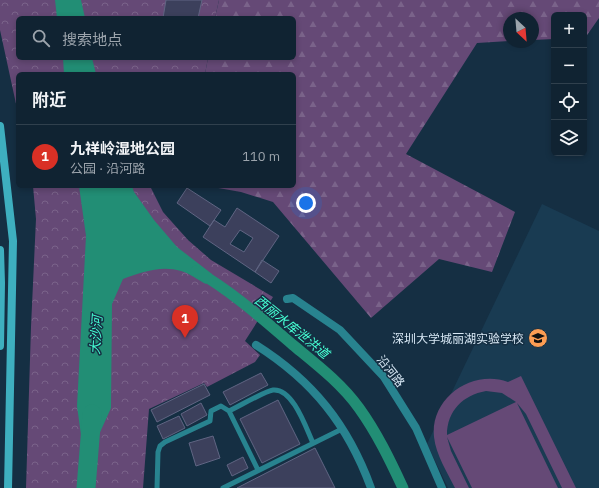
<!DOCTYPE html>
<html lang="zh">
<head>
<meta charset="utf-8">
<style>
	body { margin:0; font-family:"IBM Plex Sans","Noto Sans SC",sans-serif; background:#1e2f3e; color:#f1f3f6 }
	.controls { position:absolute; right:12px; top:12px; display:grid; overflow:hidden; border-radius:6px; box-shadow:0 2px 6px #0003 }
	.controls button { width:36px; height:36px; display:grid; place-items:center; padding:0; border:0; border-bottom:1px solid #30404d; background:#102332; color:#f1f3f6; font:20px sans-serif }
	.compass { position:absolute; left:503px; top:12px; width:36px; height:36px; border-radius:50%; background:#102332; box-shadow:0 2px 6px #0003; rotate:154deg }
	.you { position:absolute; left:306px; top:203px; width:14px; height:14px; margin:-10px; border:3px solid #fff; border-radius:50%; background:#1a73e8; box-shadow:0 0 0 6px #1a73e833 }
	.badge { display:grid; place-items:center; width:26px; height:26px; border-radius:50%; background:#d93025; color:#fff; font-size:13px; font-weight:700 }
	.pin { position:absolute; translate:-50% -33px; filter:drop-shadow(0 1px 2px #0008) }
	.pin::after { content:''; position:absolute; top:21px; width:14px; height:12px; background:inherit; clip-path:polygon(0 0,100% 0,50% 100%) }
	.list { margin:0; padding:0; list-style:none }
	h2 { display:flex; justify-content:space-between; align-items:center; height:52px; margin:0; padding:0 16px; font-size:17px }
	h2 small { font-size:13px; font-weight:400; color:#9ca4ac }
	.list li { display:grid; grid-template-columns:26px 1fr auto; gap:12px; align-items:center; box-sizing:border-box; height:64px; padding:0 16px; border-top:1px solid #30404d }
	.list b { display:block; font-size:15px; white-space:nowrap }
	.list p { margin:0; font-size:13px; white-space:nowrap; color:#9ca4ac }
	.list em { font-size:13px; font-style:normal; color:#9ca4ac }
	.icon { flex:none; width:22px; height:22px; fill:none; stroke:currentColor; stroke-width:2; stroke-linecap:round; stroke-linejoin:round }
	.map { position:relative; flex:none; width:599px; height:488px; overflow:hidden }
	.search { position:absolute; background:#102332; box-shadow:0 2px 6px #0003; left:16px; top:16px; width:280px; height:44px; display:flex; align-items:center; gap:10px; box-sizing:border-box; padding:0 14px; border-radius:6px; color:#9ca4ac; font-size:15px }
	.panel { position:absolute; background:#102332; box-shadow:0 2px 6px #0003; left:16px; top:72px; width:280px; height:116px; border-radius:6px }
	.map>svg:first-child { display:block }
	.built { fill:#193b52 }
	.grass { fill:#654976; fill-rule:evenodd }
	.forest { fill:url(#forest-firs) }
	.park { fill:url(#park-crowns) }
	.water { fill:#228e75 }
	.lines { fill:none; stroke-linecap:round; stroke-linejoin:round }
	.canal { stroke:#228e75; stroke-width:11 }
	.river { stroke:#228e75; stroke-width:19 }
	.building { fill:#3c405c; stroke:#606583; fill-rule:evenodd }
	.lane { stroke:#28838f; stroke-width:5 }
	.street { stroke:#28838f; stroke-width:8 }
	.secondary { stroke:#3eafbf; stroke-width:8 }
	.labels { text-anchor:middle; dominant-baseline:central; stroke-width:3; stroke-linejoin:round; paint-order:stroke }
	.poi-label { font-size:12px; fill:#d8e8f5; stroke:#152f43; text-anchor:end }
	.street-label { font-size:12px; fill:#d8e8f5; stroke:#152f43 }
	.water-label { font-size:13px; font-style:italic; fill:#46ffd4; stroke:#152f43 }
</style>
</head>
<body>
<div class="map">
<svg width="599" height="488" viewBox="0 0 599 488">
	<defs>
		<pattern id="forest-firs" width="22" height="20" patternUnits="userSpaceOnUse"><rect width="22" height="20" fill="#654976"/><path d="M5 1l3.5 6h-7zM16 11l3.5 6h-7z" fill="#7a638a"/></pattern>
		<pattern id="park-crowns" width="20" height="18" patternUnits="userSpaceOnUse"><rect width="20" height="18" fill="#654976"/><path d="M2 6a3 3 0 1 1 6 0M12 15a3 3 0 1 1 6 0" fill="none" stroke="#7a638a"/></pattern>
	</defs>
	<rect width="100%" height="100%" fill="#152f43"/>
	<path class="built" d="M542,204L599,231V488H448L427,444Z"/>
	<path class="grass" d="M521,376L576,488H562L526,414L517,403L558,488H472L447,437L451,451L469,488H455C447,472 436,455 434,437C430,398 472,369 508,382ZM486,391L502,393L516,402L447,435C447,411 463,395 486,391Z"/>
	<path class="forest" d="M219,0H599V18L585,38L584,15H554V39L533,40V18H509V41L477,43L406,154L515,212L492,272L439,259L371,318L273,202L241,192L207,186H294V74H205L208,58H294V18H215Z"/>
	<path class="park" d="M0,0H219L215,18H18V58H208L205,74H18V113L0,30Z
		M33,186H150L163,212L188,240L211,260L273,297L245,341L260,355L255,362L207,387L204,383L149,409L143,488H26L31,327L36,219Z"/>
	<path class="water" d="M55,0H81L85,18H57Z
		M63,58H92L96,74H64Z
		M79,186H132L134,192L154,220L177,247L212,274L206,284C198,280 189,273 181,271C161,265 142,272 123,279L112,304L111,408L97,439L85,440L81,435L77,406L86,236Z"/>
	<g class="lines">
		<path class="canal" d="M196,271C229,289 264,320 293,345C316,364 341,383 359,408C377,433 390,460 403,488"/>
		<path class="river" d="M86,488L92,414"/>
	</g>
	<path class="building" d="M166,0H202L198,18H163Z
		M187,188L221,210L210,226L177,203Z
		M237,208L279,236L255,272L203,237L214,220L225,227ZM240,230L253,238L244,252L230,244Z
		M262,260L279,271L271,283L255,272Z
		M261,373L268,385L230,405L223,392Z
		M204,384L210,395L157,422L151,410Z
		M278,400L300,444L262,463L240,419Z
		M201,403L207,415L187,426L181,414Z
		M179,416L185,428L163,439L157,426Z
		M213,436L220,458L196,466L189,443Z
		M315,448L335,488H237Z
		M243,457L248,468L232,476L227,465Z"/>
	<g class="lines">
		<path class="lane" d="M229,411L258,470
			M157,488L158,452L160,446L165,442L210,421L211,411L221,406L229,411C238,407 265,391 273,390C293,388 306,428 313,443
			M223,488L342,429"/>
		<path class="street" d="M287,299L293,298L340,330L384,377L416,428L442,488
			M256,345C313,381 348,425 371,488"/>
		<path class="secondary" d="M0,126L13,241L8,488
			M0,250L1,283L0,346"/>
	</g>
	<defs>
		<symbol id="school-disc" viewBox="-11 -11 22 22"><circle r="9.5" fill="#fc9d53" stroke="#152f43"/><path d="M0-5L7-2L0 1L-7-2ZM-4 1L0 2.5L4 1V4Q0 6-4 4Z" fill="#111"/></symbol>
	</defs>
	<g fill-rule="evenodd">
		<use href="#school-disc" x="527" y="327" width="22" height="22"/>
	</g>
	<g class="labels">
		<g class="poi-label">
			<text x="524" y="338">深圳大学城丽湖实验学校</text>
		</g>
		<g class="street-label">
			<text transform="translate(391 371) rotate(52)">沿河路</text>
		</g>
		<g class="water-label">
			<text transform="translate(292 327) rotate(39)">西丽水库泄洪道</text>
			<text transform="translate(96 335) rotate(-86)">大沙河</text>
		</g>
	</g>
</svg>
<div class="controls">
<button>+</button>
<button>−</button>
<button><svg class="icon" aria-label="locate" viewBox="0 0 24 24"><circle cx="12" cy="12" r="6"/><path d="M12 2v4M12 18v4M2 12h4M18 12h4"/></svg></button>
<button><svg class="icon" aria-label="layers" viewBox="0 0 24 24"><path d="M12 4l9 5-9 5-9-5zM3 14l9 5 9-5"/></svg></button>
</div>
<svg class="compass" viewBox="-18 -18 36 36"><path d="M0-13l5 13h-10z" fill="#e53935"/><path d="M0 13l5-13h-10z" fill="#9ca4ac"/></svg>
<div class="you"></div>
<div class="pin badge" style="left:185px;top:338px">1</div>
<div class="search"><svg class="icon" aria-label="search" viewBox="0 0 24 24"><circle cx="10" cy="10" r="6"/><path d="M15 15l6 6"/></svg>搜索地点</div>
<section class="panel">
<h2>附近<small></small></h2>
<ul class="list">
<li><span class="badge">1</span><div><b>九祥岭湿地公园</b><p>公园 · 沿河路</p></div><em>110 m</em></li>
</ul>
</section>
</div>
</body>
</html>
